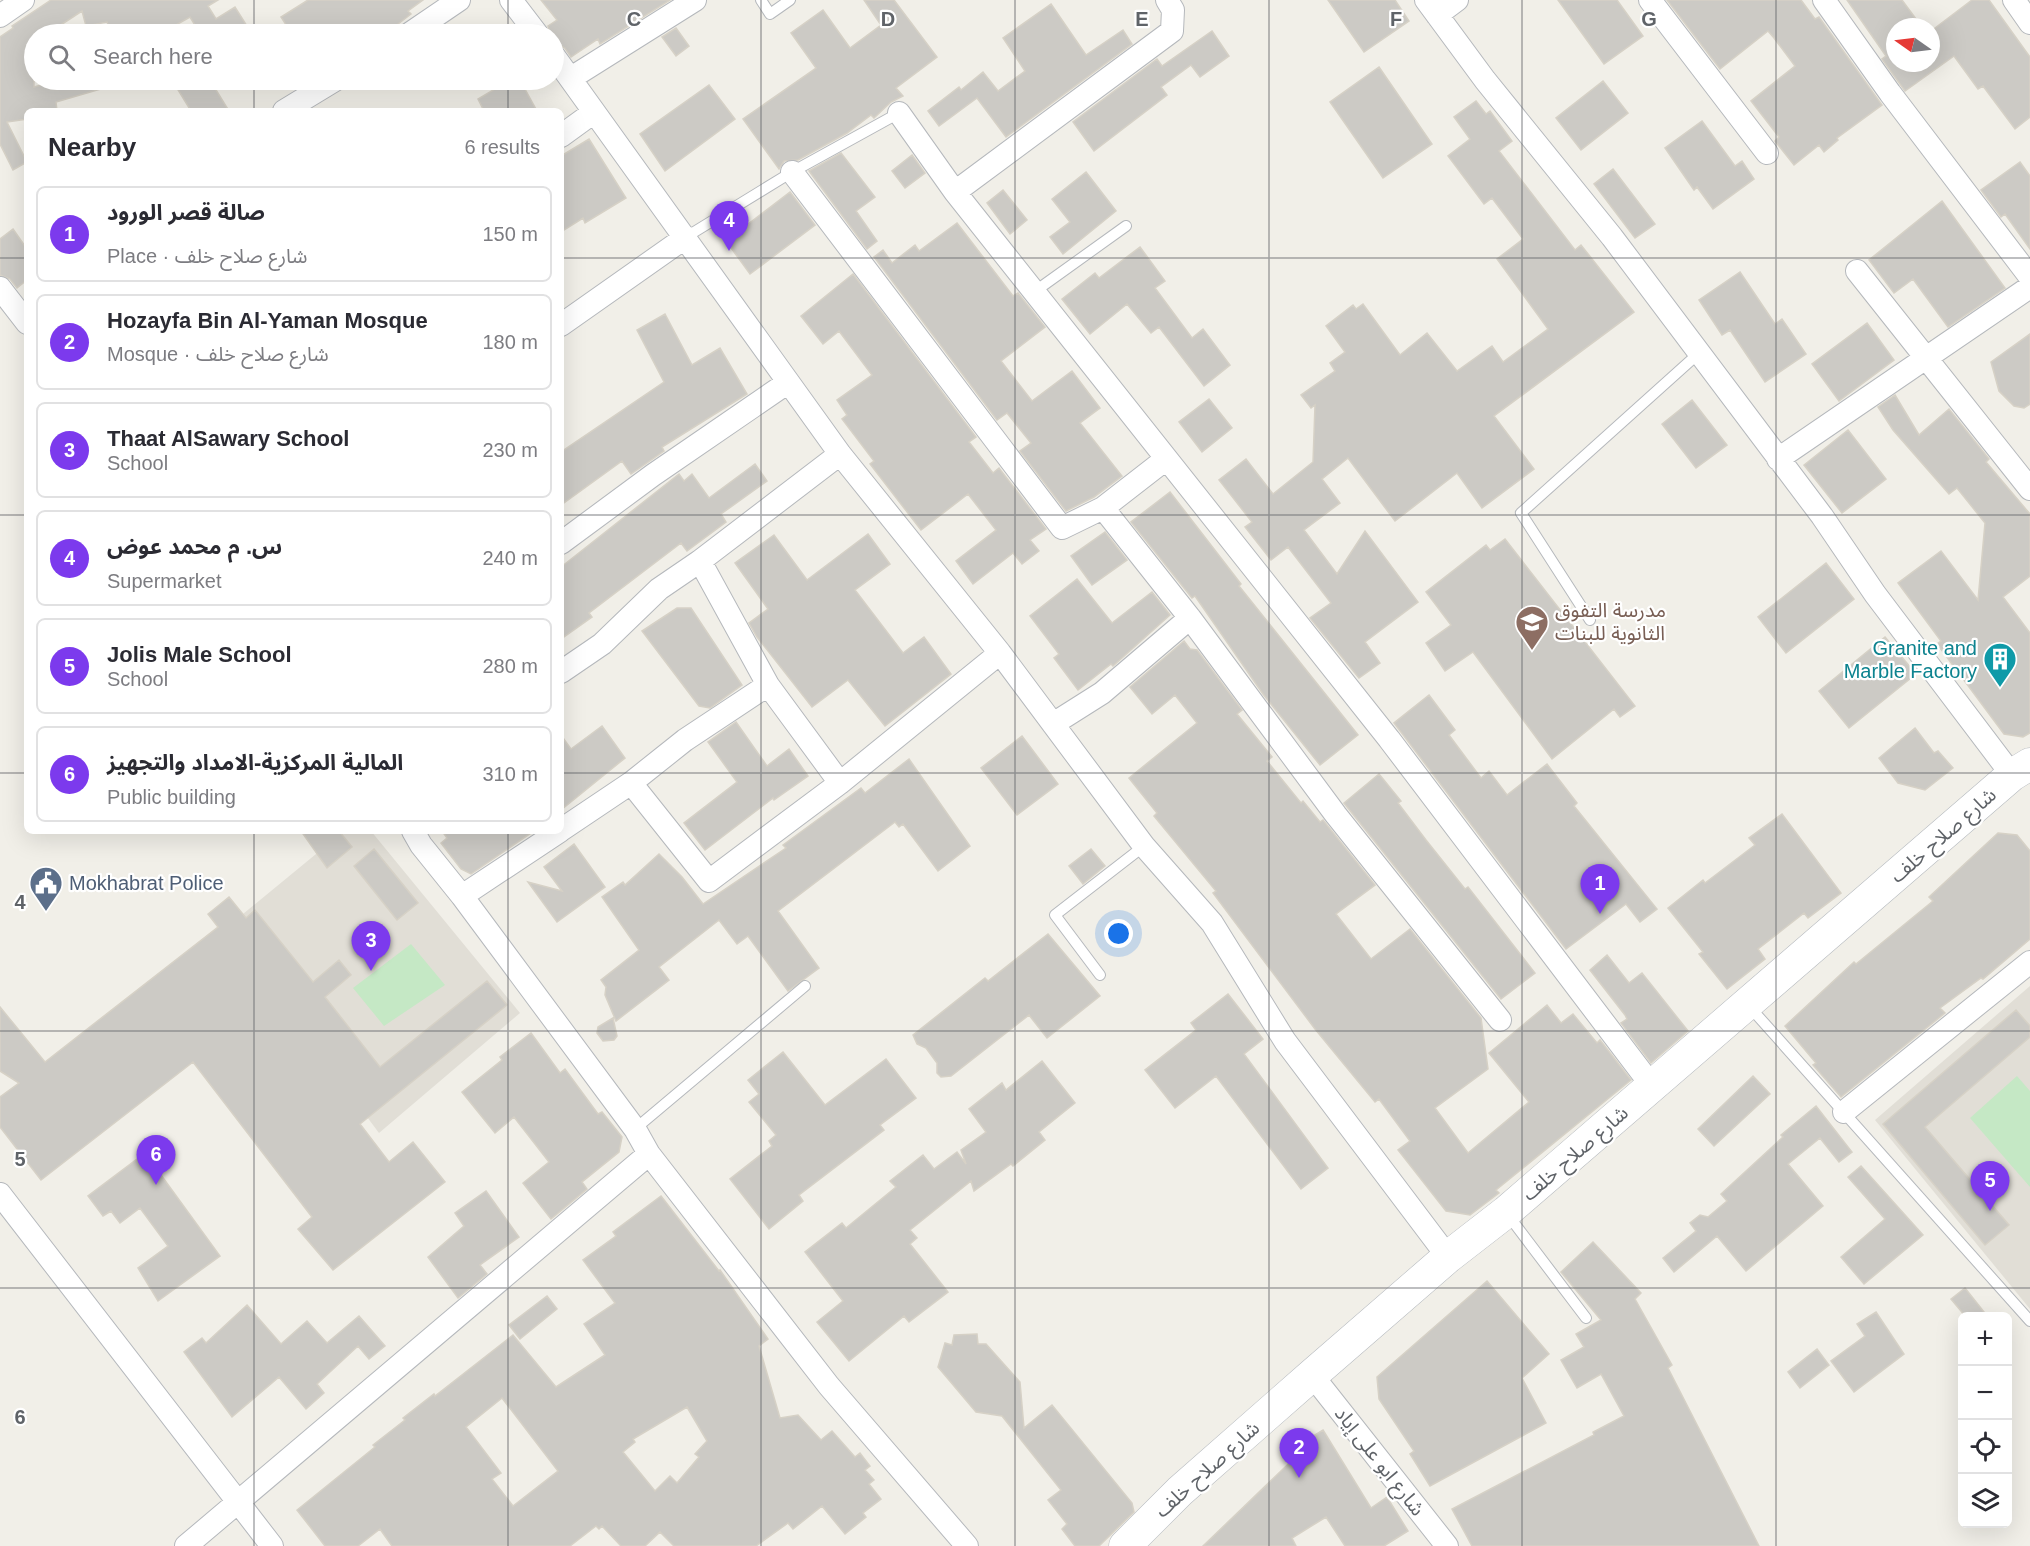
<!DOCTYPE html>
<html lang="en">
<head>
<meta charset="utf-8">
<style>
	body { margin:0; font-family:Helvetica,"Noto Sans Arabic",sans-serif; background:#f2f2f3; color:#2b2b33 }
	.controls { position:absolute; right:18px; bottom:18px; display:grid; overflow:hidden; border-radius:9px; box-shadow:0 6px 24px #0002 }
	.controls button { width:54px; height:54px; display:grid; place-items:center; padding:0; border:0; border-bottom:2px solid #e1e1e2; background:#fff; color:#2b2b33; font:30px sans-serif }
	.compass { position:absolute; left:1886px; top:18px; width:54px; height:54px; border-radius:50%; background:#fff; box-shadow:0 6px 24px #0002; rotate:284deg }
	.you { position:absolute; left:1119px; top:934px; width:21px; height:21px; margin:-15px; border:4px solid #fff; border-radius:50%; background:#1a73e8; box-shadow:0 0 0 9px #1a73e833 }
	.badge { display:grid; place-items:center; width:39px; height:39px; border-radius:50%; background:#7c3aed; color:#fff; font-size:20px; font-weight:700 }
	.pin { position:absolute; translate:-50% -50px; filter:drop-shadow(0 2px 3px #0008) }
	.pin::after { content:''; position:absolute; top:32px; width:21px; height:18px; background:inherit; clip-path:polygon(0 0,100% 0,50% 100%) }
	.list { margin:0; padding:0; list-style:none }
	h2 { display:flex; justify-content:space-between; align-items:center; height:78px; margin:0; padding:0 24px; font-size:26px }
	h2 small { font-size:20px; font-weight:400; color:#7c7c81 }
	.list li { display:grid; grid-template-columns:39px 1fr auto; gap:18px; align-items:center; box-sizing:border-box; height:96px; margin:0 12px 12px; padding:0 12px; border:2px solid #e1e1e2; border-radius:9px }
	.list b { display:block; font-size:22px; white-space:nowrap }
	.list p { margin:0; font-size:20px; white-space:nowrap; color:#7c7c81 }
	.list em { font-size:20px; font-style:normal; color:#7c7c81 }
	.icon { flex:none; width:33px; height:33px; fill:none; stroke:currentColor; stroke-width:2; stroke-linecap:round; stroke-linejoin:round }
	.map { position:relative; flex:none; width:2030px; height:1546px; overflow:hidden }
	.search { position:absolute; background:#fff; box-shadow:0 6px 24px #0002; left:24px; top:24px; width:540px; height:66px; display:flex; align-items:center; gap:15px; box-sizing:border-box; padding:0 21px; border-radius:33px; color:#7c7c81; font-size:22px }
	.panel { position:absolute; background:#fff; box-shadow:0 6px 24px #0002; left:24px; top:108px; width:540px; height:726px; border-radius:9px }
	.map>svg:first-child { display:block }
	.education { fill:#e1ded6 }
	.pitch { fill:#c5e8c5 }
	.building { fill:#cccac5; stroke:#d6d1c6; stroke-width:1.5; fill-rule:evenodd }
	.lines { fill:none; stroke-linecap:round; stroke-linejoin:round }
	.service-casing { stroke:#b5b8bc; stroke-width:12 }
	.minor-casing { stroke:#b5b8bc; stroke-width:24 }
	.secondary-casing { stroke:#b6babf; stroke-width:33 }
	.service { stroke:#fff; stroke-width:10 }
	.minor { stroke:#fff; stroke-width:22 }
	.secondary { stroke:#fff; stroke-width:32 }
	.grid { fill:none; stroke:#5f6368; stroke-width:1.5; stroke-opacity:0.55 }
	.labels { text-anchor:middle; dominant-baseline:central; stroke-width:4.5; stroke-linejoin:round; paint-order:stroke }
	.education-label { font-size:20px; fill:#785e54; stroke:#fff; text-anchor:start }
	.culture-label { font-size:20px; fill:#0d838f; stroke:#fff; text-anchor:end }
	.street-label { font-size:20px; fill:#5f6368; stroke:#fff }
	.service-label { font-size:20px; fill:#4e5e75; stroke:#fff; text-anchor:start }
	.grid-label { font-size:20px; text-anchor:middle; font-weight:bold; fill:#5f6368; stroke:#fff; stroke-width:4.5; stroke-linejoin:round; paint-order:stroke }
</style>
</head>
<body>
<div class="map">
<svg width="2030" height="1546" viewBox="0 0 2030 1546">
	<rect width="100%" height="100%" fill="#f1efe8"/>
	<path class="education" d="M344,831H371L520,1013L379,1133L226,928Z
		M2030,986V1309L1875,1120Z"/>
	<path class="pitch" d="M411,944L445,985L384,1026L353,988Z
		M2017,1076L2030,1091V1187L1970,1118Z"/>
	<path class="building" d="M51,0H218L208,6L216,19L235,7L252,34H192L198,30L190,17L160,34H112L107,22L86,26L82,11L47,34H34V87L59,80H118V84L56,102L57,111H27V119L7,122L27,162L13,170L0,144V37L13,28L12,26Z
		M308,0H423L408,11L411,14L385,34H292L281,17Z
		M541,0H670L600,44L598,39L571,57L565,48L554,42V34H550L548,26L557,20Z
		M864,0H894L937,57L896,88L903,96L891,102L874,118L871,115L847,133L798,160L784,161L779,169L743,119L816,68L791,33L823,10L850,48L881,25Z
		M1328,0H1395L1409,21L1364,52Z
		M1558,0H1617L1643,36L1604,64Z
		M1667,0H1801L1815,19L1819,17L1882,105L1837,138L1838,140L1824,152L1819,145L1794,165L1775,141L1779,137L1751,101L1795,66L1774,38L1768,31L1720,69Z
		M1847,0H1902L1922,27H1895V63H1931V31L1972,0H1989L2030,57V117L2015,129L1983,86L1978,89L1954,56L1905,91L1882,59L1886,56Z
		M1051,4L1086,55L1123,30L1132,44L1006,137L977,98L939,126L928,111L959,87L961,90L983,72L998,91L1025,71L1003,38Z
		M676,28L689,46L676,56L662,37Z
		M1212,31L1229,56L1200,77L1191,65L1161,87L1167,95L1094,151L1073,122L1157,59L1162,66Z
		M1379,67L1432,144L1383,178L1330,102Z
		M172,80H210L229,111H191Z
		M510,80H520L537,111H484L478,99Z
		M1603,81L1628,113L1581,150L1556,118Z
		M709,85L735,119L665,171L640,134Z
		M1476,101L1486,114L1490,111L1512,141L1499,151L1575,250L1581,245L1634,312L1494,416L1534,469L1482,508L1457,473L1395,521L1348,458L1322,479L1340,503L1304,530L1337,574L1365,531L1418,602L1365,642L1380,663L1359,678L1310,618L1331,603L1288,547L1271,560L1245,527L1252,522L1219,480L1246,459L1273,494L1313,462L1315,405L1311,408L1301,395L1335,371L1330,363L1345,352L1326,326L1353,305L1356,309L1363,304L1400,355L1427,333L1457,371L1492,346L1503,362L1548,329L1497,259L1523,239L1492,198L1484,204L1448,156L1470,139L1454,117Z
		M1702,121L1735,166L1742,161L1754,179L1713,209L1697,187L1694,190L1665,148Z
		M589,139L626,198L585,223L583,218L561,232V156Z
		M841,153L875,197L856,211L877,241L867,249L809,171Z
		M912,155L925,173L905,188L892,171Z
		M2020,162L2030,176V249L2005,214L2001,217L1981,190Z
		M1613,169L1655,224L1635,238L1594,184Z
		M1086,172L1116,211L1063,254L1050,237L1070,222L1052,199Z
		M1003,190L1027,220L1010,234L987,203Z
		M790,192L815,225L750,274L726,241Z
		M1942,201L2005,288L1948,327L1913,279L1894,293L1869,260Z
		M957,223L1013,296L1018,293L1045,327L1001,361L1032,401L1072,371L1100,408L1080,423L1122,476L1094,497L1066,511L1020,451L1031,443L1007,413L997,420L874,257L883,250L892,263L915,245L919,251Z
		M13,229L27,249V280L17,288L10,279L0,275V239Z
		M1140,247L1165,281L1155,288L1192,338L1203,329L1230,365L1204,386L1159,327L1151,333L1127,304L1090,334L1062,299L1095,273L1099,278Z
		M1740,272L1775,324L1782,319L1806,354L1765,382L1730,330L1722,335L1699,300Z
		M853,274L976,437L969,442L993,473L999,468L1046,529L1030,540L1039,551L1022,564L1013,553L973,584L956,561L996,530L968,494L921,530L870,464L874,461L842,419L847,415L837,400L872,375L839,331L823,344L801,316Z
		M665,314L692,365L720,348L747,394L662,447L664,451L631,474L622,461L561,505V452L664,382L637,330Z
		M1867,323L1894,360L1839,401L1812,364Z
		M2030,334V404L2024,408L2014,406L1999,391L1991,362Z
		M1895,395L1919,435L1949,409L1989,459L1986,462L2030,514V576L2003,597L2030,633V733L2023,737L2004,734L1937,644L1941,641L1898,583L1941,551L1978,600L1985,523L1957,488L1949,494L1893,430L1878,407Z
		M1209,399L1232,428L1202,452L1179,422Z
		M1692,400L1727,445L1696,468L1662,424Z
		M1848,430L1886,479L1842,513L1804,465Z
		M755,464L767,481L721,514L726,522L687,551L681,543L589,613L592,617L561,639V567L679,474L684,481L692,474L709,498Z
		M1170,492L1241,584L1239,586L1358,735L1320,765L1263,694L1195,596L1192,598L1131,522Z
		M1105,532L1127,560L1092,585L1071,556Z
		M868,534L890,564L855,590L903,653L924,637L951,674L885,726L848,680L812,707L757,637L749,623L768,609L735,563L774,535L807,580Z
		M1505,539L1635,706L1620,717L1614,709L1552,759L1473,652L1445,671L1426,643L1451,625L1426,592L1486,545L1490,550Z
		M1826,563L1854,599L1786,653L1758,617Z
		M1077,579L1112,623L1152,592L1170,615L1113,666L1111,664L1078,690L1054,658L1059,654L1030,616Z
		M677,608H691L742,685L710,708L699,706L642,631Z
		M1885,637L1916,674L1849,728L1819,691Z
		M1184,641L1190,649L1197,650L1242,710L1237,714L1272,757L1267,761L1301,803L1303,801L1320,822L1323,820L1375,885L1336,914L1371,959L1410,929L1481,1018L1488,1069L1435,1108L1468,1153L1529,1102L1489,1053L1547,1005L1561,1023L1573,1014L1597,1043L1600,1040L1631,1080L1496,1190L1499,1193L1470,1215L1446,1211L1398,1150L1410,1141L1379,1099L1375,1102L1315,1029L1213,893L1216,891L1154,816L1157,813L1129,778L1197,723L1175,695L1152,714L1130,687Z
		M1429,695L1455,730L1449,735L1481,778L1489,771L1507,795L1547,764L1577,803L1574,806L1657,909L1640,922L1626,904L1566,949L1394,723Z
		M736,722L767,766L789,749L808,776L774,800L773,798L705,850L684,823L737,782L708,742Z
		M602,726L625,758L561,810V735L571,749Z
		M1915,728L1934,753L1938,751L1953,768L1925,790L1898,783L1879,758Z
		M1022,736L1058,784L1017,815L981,768Z
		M909,759L970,846L938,871L903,824L899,827L895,822L778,911L819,968L788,991L748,936L737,944L719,920L659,967L669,980L616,1021L605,995L606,987L601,980L639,950L602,897L623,882L625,885L659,854L682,877L703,904L786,848L783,845L861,788L865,793Z
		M1379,774L1401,801L1398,803L1426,840L1465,889L1468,887L1535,973L1501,999L1344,803Z
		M1782,814L1841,893L1808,918L1804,913L1758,949L1765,959L1727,989L1699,954L1703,952L1668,908L1703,880L1705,883L1755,845L1749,838Z
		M301,831H339L352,847L327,868Z
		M442,831H534L471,874L461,869L441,843L447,838Z
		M1998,833L2017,835L2030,851V939L1983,979L1981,978L1940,1008L1945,1013L1841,1097L1813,1065L1816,1063L1785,1026L1854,962L1856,964L1933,901L1929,897Z
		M574,844L605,887L557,922L528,882L562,891L544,867Z
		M374,849L418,903L397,920L354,866Z
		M1091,849L1105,866L1083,884L1069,866Z
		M229,897L246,918L255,910L313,982L339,960L351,975L325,997L380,1067L487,981L507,1005L360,1124L389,1162L413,1142L445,1182L333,1270L298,1229L312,1217L193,1062L41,1180L0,1127V1097L19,1083L0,1071V1007L45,1062L218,927L208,914Z
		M1048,934L1100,996L1047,1038L1029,1015L951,1076L941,1077L937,1073V1063L926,1048L917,1044L913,1035L985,978L988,981Z
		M1607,955L1629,983L1642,973L1688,1031L1651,1063L1621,1023L1627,1019L1625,1015L1590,970Z
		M1228,994L1263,1039L1244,1054L1328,1168L1301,1189L1216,1076L1175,1108L1145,1070L1196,1030L1191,1023Z
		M2016,1010L2030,1026V1037L1925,1127L2009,1225L1985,1245L1883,1124Z
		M613,1018L617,1036L614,1040L603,1041L597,1033L598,1027Z
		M531,1033L560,1073L565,1069L598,1114L602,1112L622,1137L619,1152L582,1182L587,1189L551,1219L523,1183L549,1162L514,1117L495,1133L462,1092L502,1060L500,1057Z
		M783,1052L825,1105L886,1059L916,1098L880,1125L884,1130L799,1195L803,1201L769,1229L730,1179L772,1146L769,1141L776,1135L749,1102L759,1094L748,1080Z
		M1042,1061L1075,1103L1039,1132L1045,1140L1013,1166L1011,1164L974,1191L971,1181L910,1230L917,1238L910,1244L948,1292L909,1322L904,1316L849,1361L817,1322L843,1301L805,1252L842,1223L846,1228L896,1187L890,1181L923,1155L934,1169L957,1152L966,1164L961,1150L986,1132L969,1109L1002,1083L1006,1090Z
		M1753,1076L1770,1094L1714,1146L1698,1129Z
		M1816,1106L1852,1152L1839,1162L1820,1138L1788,1164L1823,1206L1746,1271L1717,1236L1674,1272L1663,1258L1696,1231L1690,1223L1700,1215L1708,1217L1727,1201L1721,1194L1783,1137L1781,1135Z
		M145,1153L220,1256L158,1301L138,1268L168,1246L140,1208L120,1223L111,1211L103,1216L88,1196Z
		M1861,1166L1923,1235L1864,1284L1841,1257L1885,1219L1848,1177Z
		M486,1191L519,1237L480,1265L487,1274L458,1298L428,1257L464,1226L455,1213Z
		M661,1196L719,1271L720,1270L768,1339L759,1346L780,1418L798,1415L821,1440L832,1431L855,1457L860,1453L870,1466L865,1470L874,1480L869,1484L881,1499L863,1513L866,1517L845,1534L822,1506L793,1529L788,1523L756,1546H674L660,1532L645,1546H621L602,1526L599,1529L596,1526L570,1546H392L380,1529L358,1546H325L297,1510L375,1447L373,1445L405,1420L403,1418L434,1394L435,1396L513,1335L556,1387L605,1355L584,1324L615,1303L583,1260L616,1236L613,1232ZM502,1398L558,1471L513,1506L492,1479L501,1473L466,1427ZM687,1407L707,1441L695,1454L699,1457L677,1483L670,1476L655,1491L623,1452L635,1442L633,1439Z
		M1593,1242L1641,1293L1635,1299L1672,1365L1668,1368L1759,1546H1472L1452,1509L1594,1435L1593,1432L1624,1416L1601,1374L1577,1388L1561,1360L1584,1347L1576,1334L1601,1320L1561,1272Z
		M1487,1281L1549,1354L1522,1378L1546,1423L1430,1486L1410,1454L1414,1451L1379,1399L1377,1377Z
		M1965,1288L1988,1317H1966L1951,1299Z
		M547,1296L557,1309L520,1339L509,1325Z
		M247,1305L281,1344L307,1321L327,1343L359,1316L385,1346L369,1359L358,1346L317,1384L324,1393L306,1409L279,1377L232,1417L184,1352L202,1338L206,1343Z
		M1876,1312L1904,1354L1854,1392L1831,1361L1865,1336L1857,1324Z
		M977,1334L978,1344H986L1020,1382L1024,1428L1052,1405L1132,1503L1134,1512L1099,1546H1075L1062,1529L1067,1524L1048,1500L1061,1490L1002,1416L976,1412L938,1367L945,1343L952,1345L954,1335Z
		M1817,1349L1829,1365L1800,1388L1788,1372Z
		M1323,1430L1371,1508L1387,1497L1408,1531L1384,1546H1345L1326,1517L1292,1538L1296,1546H1203L1308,1445L1305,1441Z"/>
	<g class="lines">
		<defs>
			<path id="service" d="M761,0L770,14L790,0
				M686,237L792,172L899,113
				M1034,292L1126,226
				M1590,620L1521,513L1699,353
				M1100,975L1055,915L1144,846
				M1748,1005L2030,1321
				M635,1129L805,986
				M1508,1215L1586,1318"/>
			<path id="minor" d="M511,0L537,34
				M1426,0L1485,80L1612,237L1822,516L1875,594L2012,775
				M1650,0L1767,153
				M1824,0L1890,93L2030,277
				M2014,0L2030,23
				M1437,15L1457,0
				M0,16L23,0
				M409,34L459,0
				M554,56L840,454L1000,653L1144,846L1212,923L1285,1041L1448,1257
				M571,78L695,0
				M284,111L335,80
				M899,113L955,192L1389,739L1652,1086
				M561,136L594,112
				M792,172L1062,528L1103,508L1166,459
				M955,192L1172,31L1173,10L1167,0
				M1857,271L2030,489
				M0,288L27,323
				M561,325L686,237
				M1778,459L2030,287
				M1103,508L1190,618L1336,815L1500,1020
				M561,543L653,475L787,383
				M700,561L768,685L840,783
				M561,672L602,644L659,589L700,561L840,454
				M1053,724L1102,693L1190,618
				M631,783L709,881L840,783L1000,653
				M561,830L631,783L685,740L768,685
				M413,831L421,845L462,896L635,1129L649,1154L829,1386L967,1546
				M462,896L560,831
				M1844,1112L2030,962
				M0,1194L272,1546
				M1312,1375L1447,1546
				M186,1546L649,1154"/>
			<path id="secondary" d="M1125,1546L1180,1491L1312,1375L1448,1257L1506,1212L2012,775L2030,764"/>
		</defs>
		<use href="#service" class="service-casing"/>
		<use href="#minor" class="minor-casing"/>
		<use href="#secondary" class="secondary-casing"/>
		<use href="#service" class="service"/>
		<use href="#minor" class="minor"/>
		<use href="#secondary" class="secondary"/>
	</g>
	<path class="grid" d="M254,0V34M508,0V34M761,0V1546M1015,0V1546M1269,0V1546M1522,0V1546M1776,0V1546M254,80V111M508,80V111M0,258H27M561,258H2030M0,515H27M561,515H2030M0,773H27M561,773H2030M254,831V1546M508,831V1546M0,1031H2030M0,1288H2030"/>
	<defs>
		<symbol id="school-pin" viewBox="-11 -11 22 30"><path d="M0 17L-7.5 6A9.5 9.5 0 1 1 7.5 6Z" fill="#8d6e63" stroke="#fff"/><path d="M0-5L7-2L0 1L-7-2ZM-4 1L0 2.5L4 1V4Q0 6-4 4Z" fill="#fff"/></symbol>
		<symbol id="building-pin" viewBox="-11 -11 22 30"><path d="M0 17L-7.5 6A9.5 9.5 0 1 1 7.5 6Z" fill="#0f9aa8" stroke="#fff"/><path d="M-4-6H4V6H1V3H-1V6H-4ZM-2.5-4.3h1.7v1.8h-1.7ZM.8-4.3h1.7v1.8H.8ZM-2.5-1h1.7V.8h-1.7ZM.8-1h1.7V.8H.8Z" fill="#fff"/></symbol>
		<symbol id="civic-pin" viewBox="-11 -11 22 30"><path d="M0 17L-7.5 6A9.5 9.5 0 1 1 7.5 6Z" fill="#5c6f8a" stroke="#fff"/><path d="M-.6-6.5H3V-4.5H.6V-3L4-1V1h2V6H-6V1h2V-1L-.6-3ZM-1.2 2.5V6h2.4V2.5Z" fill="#fff"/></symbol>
	</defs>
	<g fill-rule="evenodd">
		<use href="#school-pin" x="1513" y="603" width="38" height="52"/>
		<use href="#building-pin" x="1981" y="640" width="38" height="52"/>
		<use href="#civic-pin" x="27" y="864" width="38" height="52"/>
	</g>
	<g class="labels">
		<g class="education-label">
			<text x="1555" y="610">مدرسة التفوق<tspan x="1555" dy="23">الثانوية للبنات</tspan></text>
		</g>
		<g class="culture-label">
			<text x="1977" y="648">Granite and<tspan x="1977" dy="23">Marble Factory</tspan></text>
		</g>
		<g class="street-label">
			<text transform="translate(1943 835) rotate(-41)">شارع صلاح خلف</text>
			<text transform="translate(1575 1153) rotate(-41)">شارع صلاح خلف</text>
			<text transform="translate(1380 1461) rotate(52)">شارع ابو على إياد</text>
			<text transform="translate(1207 1469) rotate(-42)">شارع صلاح خلف</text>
		</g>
		<g class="service-label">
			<text x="69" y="883">Mokhabrat Police</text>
		</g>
	</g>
	<g class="grid-label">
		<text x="634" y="26">C</text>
		<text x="888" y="26">D</text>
		<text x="1142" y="26">E</text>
		<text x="1396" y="26">F</text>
		<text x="1649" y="26">G</text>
		<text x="20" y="909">4</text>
		<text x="20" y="1166">5</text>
		<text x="20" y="1424">6</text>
	</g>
</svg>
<div class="controls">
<button>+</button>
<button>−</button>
<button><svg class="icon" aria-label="locate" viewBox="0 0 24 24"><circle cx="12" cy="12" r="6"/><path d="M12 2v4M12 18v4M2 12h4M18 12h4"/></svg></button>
<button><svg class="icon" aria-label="layers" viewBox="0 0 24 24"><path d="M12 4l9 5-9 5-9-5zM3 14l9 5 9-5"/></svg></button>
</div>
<svg class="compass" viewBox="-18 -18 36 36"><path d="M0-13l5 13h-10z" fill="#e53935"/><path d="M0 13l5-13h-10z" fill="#7c7c81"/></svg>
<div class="you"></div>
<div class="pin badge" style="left:1600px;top:914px">1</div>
<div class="pin badge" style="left:1299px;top:1478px">2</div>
<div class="pin badge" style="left:371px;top:971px">3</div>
<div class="pin badge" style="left:729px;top:251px">4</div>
<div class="pin badge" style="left:1990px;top:1211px">5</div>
<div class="pin badge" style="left:156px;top:1185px">6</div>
<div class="search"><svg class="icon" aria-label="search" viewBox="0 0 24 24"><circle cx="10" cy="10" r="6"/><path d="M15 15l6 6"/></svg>Search here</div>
<section class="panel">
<h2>Nearby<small>6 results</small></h2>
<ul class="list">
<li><span class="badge">1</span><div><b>صالة قصر الورود</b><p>Place · شارع صلاح خلف</p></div><em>150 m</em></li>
<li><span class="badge">2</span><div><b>Hozayfa Bin Al-Yaman Mosque</b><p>Mosque · شارع صلاح خلف</p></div><em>180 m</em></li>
<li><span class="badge">3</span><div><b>Thaat AlSawary School</b><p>School</p></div><em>230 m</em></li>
<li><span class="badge">4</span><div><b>س. م محمد عوض</b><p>Supermarket</p></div><em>240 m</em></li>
<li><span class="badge">5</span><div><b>Jolis Male School</b><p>School</p></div><em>280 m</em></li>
<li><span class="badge">6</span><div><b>المالية المركزية-الامداد والتجهيز</b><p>Public building</p></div><em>310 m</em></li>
</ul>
</section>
</div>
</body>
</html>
